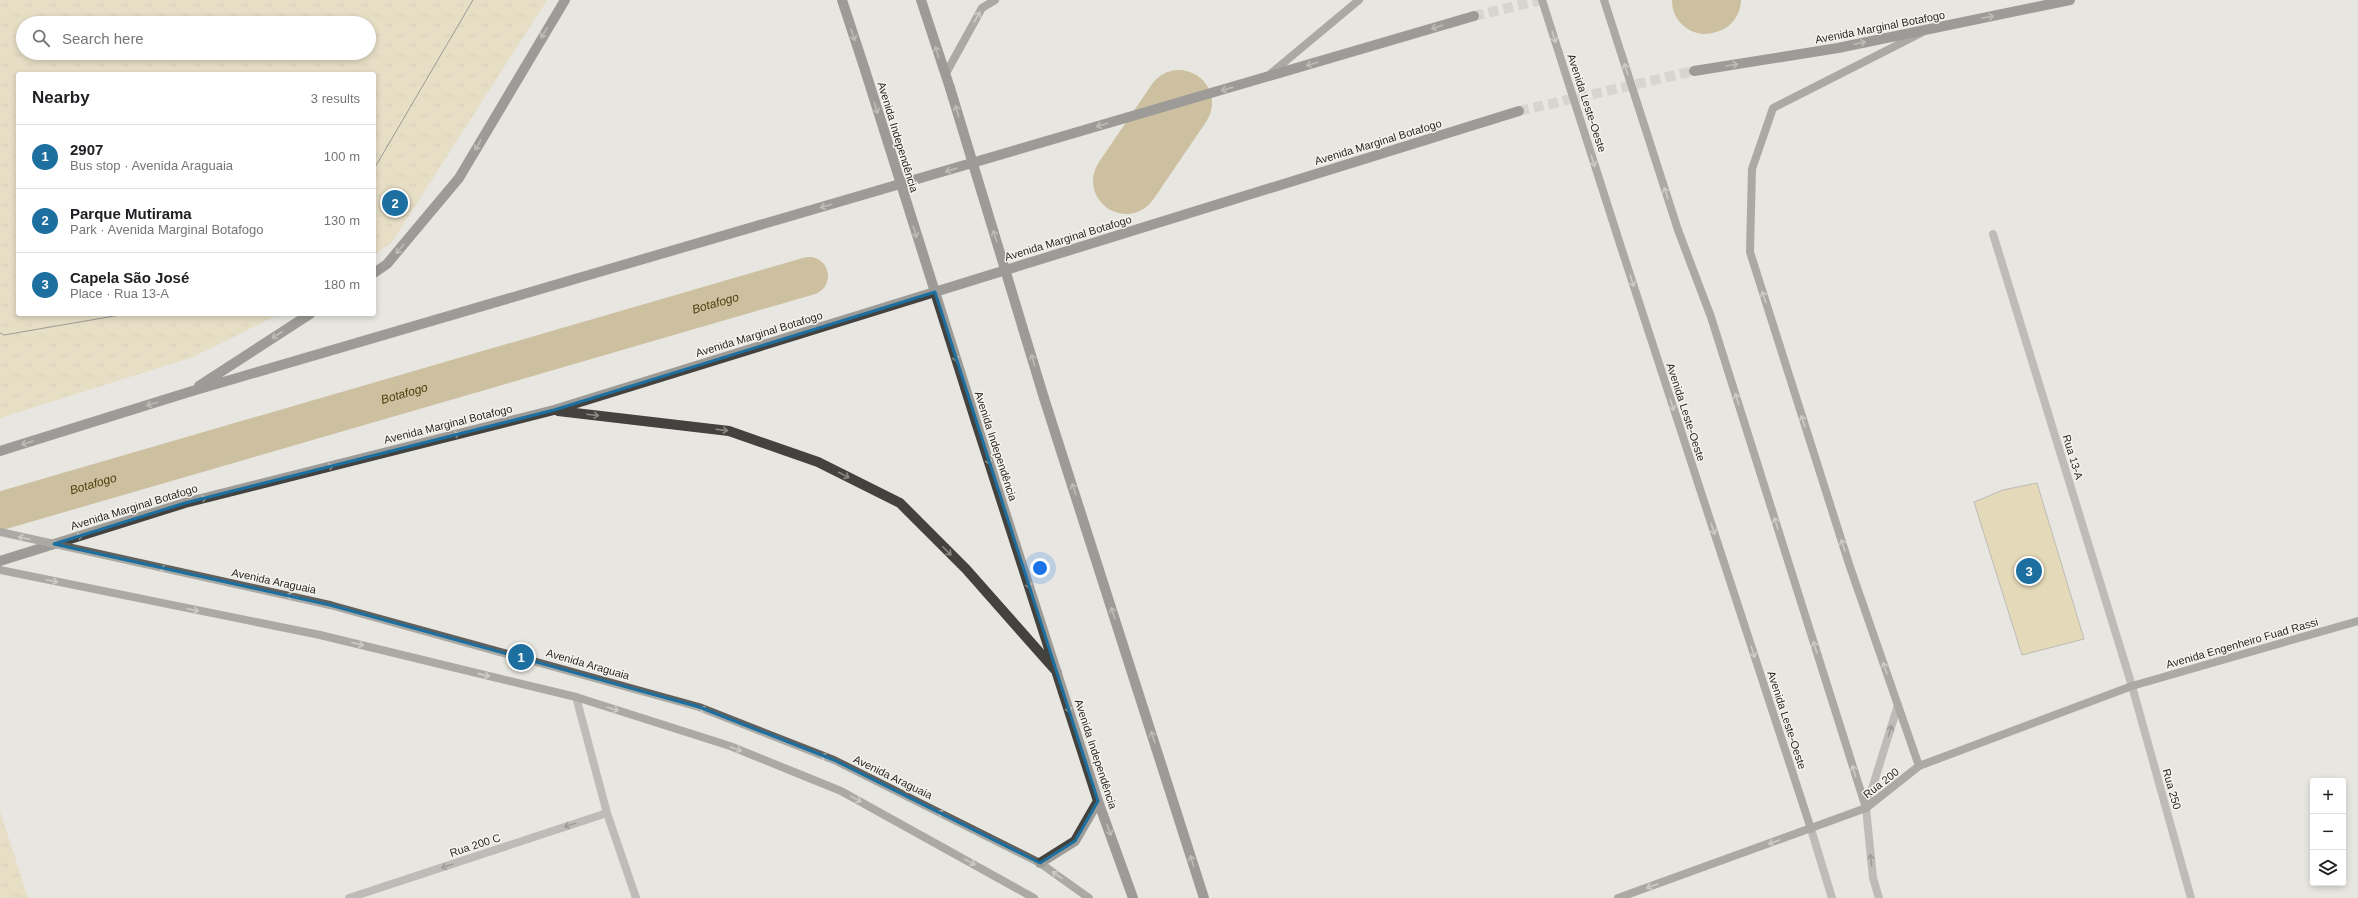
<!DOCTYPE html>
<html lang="en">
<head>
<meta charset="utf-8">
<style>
	body { margin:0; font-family:Arial,sans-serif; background:#f2f2f2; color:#202124 }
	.controls { position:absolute; right:12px; bottom:12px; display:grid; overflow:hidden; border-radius:4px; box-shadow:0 2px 6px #0003 }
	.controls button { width:36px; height:36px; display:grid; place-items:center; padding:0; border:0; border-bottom:1px solid #e0e0e0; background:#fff; color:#202124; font:20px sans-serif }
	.you { position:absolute; left:1040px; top:568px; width:14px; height:14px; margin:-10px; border:3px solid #fff; border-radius:50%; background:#1a73e8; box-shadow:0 0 0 6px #1a73e833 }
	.badge { display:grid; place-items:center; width:26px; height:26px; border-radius:50%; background:#1d6fa0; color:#fff; font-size:13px; font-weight:700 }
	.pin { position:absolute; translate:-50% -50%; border:2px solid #fff; box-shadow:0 1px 4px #0006 }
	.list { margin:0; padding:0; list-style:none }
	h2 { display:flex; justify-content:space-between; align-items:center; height:52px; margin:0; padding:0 16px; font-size:17px }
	h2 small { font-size:13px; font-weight:400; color:#757577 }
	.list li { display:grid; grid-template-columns:26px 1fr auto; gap:12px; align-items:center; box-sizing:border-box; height:64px; padding:0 16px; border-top:1px solid #e0e0e0 }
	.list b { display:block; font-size:15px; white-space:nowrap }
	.list p { margin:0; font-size:13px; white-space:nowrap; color:#757577 }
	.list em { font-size:13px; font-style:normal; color:#757577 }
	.icon { flex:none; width:22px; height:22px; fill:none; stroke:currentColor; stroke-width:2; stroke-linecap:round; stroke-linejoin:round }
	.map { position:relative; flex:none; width:2358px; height:898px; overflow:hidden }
	.search { position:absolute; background:#fff; box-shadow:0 2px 6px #0003; left:16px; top:16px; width:360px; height:44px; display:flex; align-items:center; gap:10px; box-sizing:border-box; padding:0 14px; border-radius:22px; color:#757577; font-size:15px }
	.panel { position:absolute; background:#fff; box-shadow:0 2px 6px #0003; left:16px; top:72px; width:360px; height:244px; border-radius:4px }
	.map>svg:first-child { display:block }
	.park { fill:url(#park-tufts); fill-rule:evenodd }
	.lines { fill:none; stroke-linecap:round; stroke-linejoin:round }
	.canal { stroke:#aa9354; stroke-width:38 }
	.river { stroke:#aa9354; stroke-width:66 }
	.building { fill:#e0c988; stroke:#898782 }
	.primary-tunnel { stroke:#c2c0bb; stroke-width:10; stroke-dasharray:10 5; stroke-linecap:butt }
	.minor { stroke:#8b8a88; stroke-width:8 }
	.secondary { stroke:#61605c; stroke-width:8 }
	.primary { stroke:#43423e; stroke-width:10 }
	.tram { stroke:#403f3c; stroke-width:1 }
	.secondary-bridge { stroke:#61605c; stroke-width:8 }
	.primary-bridge { stroke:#43423e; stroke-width:10 }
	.oneway { stroke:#abaaa4 }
	.oneway2 { stroke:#8a8984 }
	.oneway3 { stroke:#464543 }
	.marked { fill:none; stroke:#1d6fa0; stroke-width:3; stroke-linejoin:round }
	.labels { text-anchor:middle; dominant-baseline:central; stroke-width:3; stroke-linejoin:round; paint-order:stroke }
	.street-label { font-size:11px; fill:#282725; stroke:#f5f3ed }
	.water-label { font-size:12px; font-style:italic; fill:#50400c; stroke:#f5f3ed }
</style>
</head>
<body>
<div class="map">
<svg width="2358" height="898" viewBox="0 0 2358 898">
	<defs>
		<pattern id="park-tufts" width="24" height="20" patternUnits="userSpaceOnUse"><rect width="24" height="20" fill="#e5d4a4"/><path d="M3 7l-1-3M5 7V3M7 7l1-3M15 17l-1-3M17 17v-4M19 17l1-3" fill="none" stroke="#c4b68d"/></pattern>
	</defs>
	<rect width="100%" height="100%" fill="#e8e6e0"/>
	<path class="park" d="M0,0H547L392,242L374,255V74H18V314H280L193,357L0,418ZM23,23H369V53H23Z
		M0,811L28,898H0Z"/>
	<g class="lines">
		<path class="canal" id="s1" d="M0,511L809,276"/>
		<path class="river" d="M1705,1L1708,0
			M1126,181L1179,103"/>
	</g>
	<path class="building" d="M2037,483L2084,639L2022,655L1974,502L2003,490Z"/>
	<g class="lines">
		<path class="primary-tunnel" d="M1474,16L1541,0
			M1519,111L1694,71"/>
		<path class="minor" d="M1993,234L2132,686L2191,898
			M576,697L607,813L636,898
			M1811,829L1832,898
			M349,898L607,813
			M1879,898L1873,878L1866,808L1898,705"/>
		<path class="secondary" d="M945,75L982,8L995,0
			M1269,75L1359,0
			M1678,230L1711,317L1866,808
			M1620,244L1811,829
			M0,570L320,635L576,697L730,746L841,791L1034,898
			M330,605L699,707L834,760L1040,863L1089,898
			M1919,766L1849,564L1750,252L1752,169L1773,108L1921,33
			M1618,898L1866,808L1919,766L2132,686L2358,621"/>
		<path class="primary" d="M842,0L865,70
			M921,0L950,88
			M1694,71L1838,48L2070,0
			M374,273L387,264L459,178L565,0
			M199,386L310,314
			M1044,398L1204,898
			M558,411L729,431L818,462L900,503L966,569L1057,672
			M976,422L1098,801L1133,898
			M0,451L189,392L1474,16
			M0,561L185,503L554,410L1519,111
			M1040,863L1075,841L1098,801"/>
		<path class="tram" d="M374,169L473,0
			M0,333L4,335L126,314"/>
		<path class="secondary-bridge" d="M1542,0L1620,244
			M1604,0L1678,230
			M0,532L330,605"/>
		<path class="primary-bridge" d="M865,70L976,422
			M950,88L1044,398"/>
	</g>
	<defs><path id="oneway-shaft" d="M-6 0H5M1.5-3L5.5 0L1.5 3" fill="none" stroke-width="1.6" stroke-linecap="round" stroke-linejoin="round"/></defs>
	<g class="oneway">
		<use href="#oneway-shaft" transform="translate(977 17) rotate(-61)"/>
		<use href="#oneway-shaft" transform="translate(1554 37) rotate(72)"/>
		<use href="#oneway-shaft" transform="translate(1626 69) rotate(-108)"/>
		<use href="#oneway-shaft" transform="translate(1593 161) rotate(72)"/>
		<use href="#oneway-shaft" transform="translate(1666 193) rotate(-108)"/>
		<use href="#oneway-shaft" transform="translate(1632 281) rotate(72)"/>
		<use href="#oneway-shaft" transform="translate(1764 297) rotate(-108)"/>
		<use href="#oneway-shaft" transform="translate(1737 399) rotate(-108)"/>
		<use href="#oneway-shaft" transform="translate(1672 405) rotate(72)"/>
		<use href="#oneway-shaft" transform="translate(1803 421) rotate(-108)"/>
		<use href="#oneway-shaft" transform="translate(1776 523) rotate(-108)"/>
		<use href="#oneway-shaft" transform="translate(1713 529) rotate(72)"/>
		<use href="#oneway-shaft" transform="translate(24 538) rotate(-168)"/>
		<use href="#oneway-shaft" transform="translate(1843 545) rotate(-108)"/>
		<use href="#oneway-shaft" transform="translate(165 569) rotate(-168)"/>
		<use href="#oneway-shaft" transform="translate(52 581) rotate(12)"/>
		<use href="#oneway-shaft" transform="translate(292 596) rotate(-168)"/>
		<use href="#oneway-shaft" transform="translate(193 610) rotate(12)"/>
		<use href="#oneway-shaft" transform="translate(358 644) rotate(13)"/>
		<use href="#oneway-shaft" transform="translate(1815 647) rotate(-108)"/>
		<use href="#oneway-shaft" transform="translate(1753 652) rotate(72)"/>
		<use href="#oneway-shaft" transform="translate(1885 668) rotate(-109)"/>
		<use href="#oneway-shaft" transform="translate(484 675) rotate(13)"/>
		<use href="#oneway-shaft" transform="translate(613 709) rotate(18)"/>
		<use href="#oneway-shaft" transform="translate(705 710) rotate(-159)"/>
		<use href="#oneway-shaft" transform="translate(736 749) rotate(22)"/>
		<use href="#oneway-shaft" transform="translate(826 757) rotate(-159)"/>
		<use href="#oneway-shaft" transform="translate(1854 771) rotate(-108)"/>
		<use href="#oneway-shaft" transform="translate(856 799) rotate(29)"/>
		<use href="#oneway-shaft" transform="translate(943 814) rotate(-154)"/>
		<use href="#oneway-shaft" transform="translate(1774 842) rotate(160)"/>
		<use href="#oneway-shaft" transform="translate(970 862) rotate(29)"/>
		<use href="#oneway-shaft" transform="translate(1057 875) rotate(-145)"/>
		<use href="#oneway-shaft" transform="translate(1652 886) rotate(160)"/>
	</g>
	<g class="oneway2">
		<use href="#oneway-shaft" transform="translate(1988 17) rotate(-11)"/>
		<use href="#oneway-shaft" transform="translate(1437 27) rotate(163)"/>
		<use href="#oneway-shaft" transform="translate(544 33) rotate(121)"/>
		<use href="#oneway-shaft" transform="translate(853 35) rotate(72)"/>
		<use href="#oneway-shaft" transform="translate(1860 43) rotate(-12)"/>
		<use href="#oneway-shaft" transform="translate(937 52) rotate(-107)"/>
		<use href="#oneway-shaft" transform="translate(1312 64) rotate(163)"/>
		<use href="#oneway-shaft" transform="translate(1732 65) rotate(-9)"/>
		<use href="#oneway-shaft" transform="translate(1227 89) rotate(164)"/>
		<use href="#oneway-shaft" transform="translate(876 108) rotate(73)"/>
		<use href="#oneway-shaft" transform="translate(957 111) rotate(-107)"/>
		<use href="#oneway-shaft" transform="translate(1102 125) rotate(164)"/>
		<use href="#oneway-shaft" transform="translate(478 145) rotate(120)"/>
		<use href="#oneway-shaft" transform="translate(951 170) rotate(164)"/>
		<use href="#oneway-shaft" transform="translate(826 206) rotate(164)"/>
		<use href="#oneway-shaft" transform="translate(915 232) rotate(73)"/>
		<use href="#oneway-shaft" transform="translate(995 236) rotate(-107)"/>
		<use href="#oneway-shaft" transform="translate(400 249) rotate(130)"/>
		<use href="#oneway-shaft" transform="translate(277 335) rotate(147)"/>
		<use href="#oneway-shaft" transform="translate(955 356) rotate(73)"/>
		<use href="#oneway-shaft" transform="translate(1033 360) rotate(-107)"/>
		<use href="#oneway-shaft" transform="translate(152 404) rotate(163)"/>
		<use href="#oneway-shaft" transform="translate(593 415) rotate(7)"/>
		<use href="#oneway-shaft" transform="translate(722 430) rotate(7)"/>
		<use href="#oneway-shaft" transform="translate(454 435) rotate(-14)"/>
		<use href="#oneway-shaft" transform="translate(27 443) rotate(163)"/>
		<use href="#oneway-shaft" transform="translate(988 459) rotate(72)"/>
		<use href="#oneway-shaft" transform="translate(328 467) rotate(-14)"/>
		<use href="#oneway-shaft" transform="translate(844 475) rotate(27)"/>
		<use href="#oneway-shaft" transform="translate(1074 489) rotate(-108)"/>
		<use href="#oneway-shaft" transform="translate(201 499) rotate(-14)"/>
		<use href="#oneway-shaft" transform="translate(77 537) rotate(-18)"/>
		<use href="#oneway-shaft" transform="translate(947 551) rotate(45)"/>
		<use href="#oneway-shaft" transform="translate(1028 583) rotate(72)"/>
		<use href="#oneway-shaft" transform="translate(1113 613) rotate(-108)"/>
		<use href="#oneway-shaft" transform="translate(1068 707) rotate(72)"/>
		<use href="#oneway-shaft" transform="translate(1153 737) rotate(-108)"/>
		<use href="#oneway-shaft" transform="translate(1109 830) rotate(70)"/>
		<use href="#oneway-shaft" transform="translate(1192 861) rotate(-107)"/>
	</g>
	<g class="oneway3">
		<use href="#oneway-shaft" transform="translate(1890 731) rotate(-73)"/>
		<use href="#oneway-shaft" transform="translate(570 825) rotate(162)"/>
		<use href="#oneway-shaft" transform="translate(1871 860) rotate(-96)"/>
		<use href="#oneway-shaft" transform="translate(447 866) rotate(162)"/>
	</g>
	<path d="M0 0H2358V898H0ZM935,292L1098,801L1075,841L1040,863L834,760L699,707L330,605L54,544L185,503L554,410Z" fill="#e8e6e0" fill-opacity=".55" fill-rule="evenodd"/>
	<path class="marked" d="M935,292L1098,801L1075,841L1040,863L834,760L699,707L330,605L54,544L185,503L554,410Z"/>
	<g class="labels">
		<g class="street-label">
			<text transform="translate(1880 27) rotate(-11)">Avenida Marginal Botafogo</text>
			<text transform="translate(1587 103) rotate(72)">Avenida Leste-Oeste</text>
			<text transform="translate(898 137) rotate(73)">Avenida Independência</text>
			<text transform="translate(1378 142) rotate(-17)">Avenida Marginal Botafogo</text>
			<text transform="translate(1068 238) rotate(-17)">Avenida Marginal Botafogo</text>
			<text transform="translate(759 334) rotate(-17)">Avenida Marginal Botafogo</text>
			<text transform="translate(1686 412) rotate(72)">Avenida Leste-Oeste</text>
			<text transform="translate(448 424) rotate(-14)">Avenida Marginal Botafogo</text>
			<text transform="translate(996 446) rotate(72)">Avenida Independência</text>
			<text transform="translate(2073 457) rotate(73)">Rua 13-A</text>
			<text transform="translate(134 507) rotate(-17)">Avenida Marginal Botafogo</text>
			<text transform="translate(274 581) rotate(12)">Avenida Araguaia</text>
			<text transform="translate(2242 643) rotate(-16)">Avenida Engenheiro Fuad Rassi</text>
			<text transform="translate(588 664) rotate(16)">Avenida Araguaia</text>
			<text transform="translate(1787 720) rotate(72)">Avenida Leste-Oeste</text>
			<text transform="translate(1096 754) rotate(72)">Avenida Independência</text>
			<text transform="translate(893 777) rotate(26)">Avenida Araguaia</text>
			<text transform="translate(1881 783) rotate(-38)">Rua 200</text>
			<text transform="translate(2172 789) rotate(74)">Rua 250</text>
			<text transform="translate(475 845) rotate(-18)">Rua 200 C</text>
		</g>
		<g class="water-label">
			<text stroke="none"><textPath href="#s1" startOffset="745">Botafogo</textPath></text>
			<text stroke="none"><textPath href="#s1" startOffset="421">Botafogo</textPath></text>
			<text stroke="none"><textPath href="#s1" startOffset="97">Botafogo</textPath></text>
		</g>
	</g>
</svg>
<div class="controls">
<button>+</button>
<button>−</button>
<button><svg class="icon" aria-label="layers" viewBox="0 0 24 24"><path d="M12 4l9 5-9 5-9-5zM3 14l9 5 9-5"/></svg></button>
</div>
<div class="you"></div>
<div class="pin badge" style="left:521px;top:657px">1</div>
<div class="pin badge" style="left:395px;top:203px">2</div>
<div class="pin badge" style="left:2029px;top:571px">3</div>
<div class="search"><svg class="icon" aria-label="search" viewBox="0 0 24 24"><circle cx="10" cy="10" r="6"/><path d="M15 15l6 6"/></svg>Search here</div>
<section class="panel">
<h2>Nearby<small>3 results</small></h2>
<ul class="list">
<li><span class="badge">1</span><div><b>2907</b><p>Bus stop · Avenida Araguaia</p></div><em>100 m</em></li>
<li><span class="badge">2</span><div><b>Parque Mutirama</b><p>Park · Avenida Marginal Botafogo</p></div><em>130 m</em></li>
<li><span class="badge">3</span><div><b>Capela São José</b><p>Place · Rua 13-A</p></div><em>180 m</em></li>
</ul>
</section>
</div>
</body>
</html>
